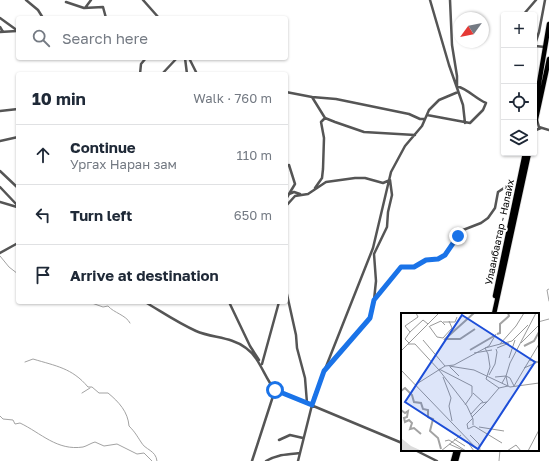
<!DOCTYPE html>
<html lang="en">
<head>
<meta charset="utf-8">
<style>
	body { margin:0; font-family:"Golos Text",sans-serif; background:#f2f2f3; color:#1f2937 }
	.controls { position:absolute; right:12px; top:12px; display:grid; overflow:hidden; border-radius:4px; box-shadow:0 1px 3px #0004 }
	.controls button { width:36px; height:36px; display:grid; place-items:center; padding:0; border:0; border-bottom:1px solid #e0e1e3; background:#fff; color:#1f2937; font:20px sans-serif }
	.compass { position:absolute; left:453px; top:12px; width:36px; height:36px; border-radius:50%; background:#fff; box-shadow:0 1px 3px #0004; rotate:237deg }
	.stop { position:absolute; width:12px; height:12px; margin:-9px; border:3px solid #1a73e8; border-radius:50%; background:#fff }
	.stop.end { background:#1a73e8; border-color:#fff; box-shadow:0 1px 4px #0008 }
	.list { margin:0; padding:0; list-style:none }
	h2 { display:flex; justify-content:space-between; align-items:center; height:52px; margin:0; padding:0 16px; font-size:17px }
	h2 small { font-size:13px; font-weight:400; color:#747a83 }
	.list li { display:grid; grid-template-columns:26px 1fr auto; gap:12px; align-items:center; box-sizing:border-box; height:60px; padding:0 16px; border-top:1px solid #e0e1e3 }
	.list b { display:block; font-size:15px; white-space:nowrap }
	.list p { margin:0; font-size:13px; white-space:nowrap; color:#747a83 }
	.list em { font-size:13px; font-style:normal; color:#747a83 }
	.icon { flex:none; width:22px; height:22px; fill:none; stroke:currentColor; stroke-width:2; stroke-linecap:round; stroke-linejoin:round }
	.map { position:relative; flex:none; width:549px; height:461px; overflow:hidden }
	.search { position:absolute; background:#fff; box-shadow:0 1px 3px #0004; left:16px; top:16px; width:272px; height:44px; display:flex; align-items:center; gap:10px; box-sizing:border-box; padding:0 14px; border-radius:4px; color:#747a83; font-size:15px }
	.panel { position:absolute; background:#fff; box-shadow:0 1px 3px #0004; left:16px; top:72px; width:272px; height:232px; border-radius:4px }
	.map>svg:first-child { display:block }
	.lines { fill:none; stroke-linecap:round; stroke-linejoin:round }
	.stream { stroke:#a3a3a3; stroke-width:1 }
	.highway-casing { stroke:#dbdbdb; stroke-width:6 }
	.street { stroke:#555; stroke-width:2.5 }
	.highway { stroke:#000; stroke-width:4.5 }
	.route { stroke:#1a73e8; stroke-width:5 }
	.labels { text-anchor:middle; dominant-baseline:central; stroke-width:4; stroke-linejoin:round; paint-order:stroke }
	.street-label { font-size:10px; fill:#000; stroke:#fff }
	.inset-river { fill:none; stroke:#a3a3a3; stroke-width:2 }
	.inset-road { fill:none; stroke:#999; stroke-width:1 }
	.view { fill:#1d4ed8; fill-opacity:0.15; stroke:#1d4ed8; stroke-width:2 }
	.inset-edge { fill:none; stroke:#000; stroke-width:2 }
</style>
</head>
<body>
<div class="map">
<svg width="549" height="461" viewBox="0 0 549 461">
	<rect width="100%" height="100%" fill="#fff"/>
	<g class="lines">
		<path class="stream" d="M0,256L9,267L18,274
			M549,289L547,290L549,301
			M89,302L103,307L108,306C114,313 126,315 130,323
			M538,322L549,319
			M25,362L33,359C56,366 72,368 88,387H92L99,393H108C119,402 128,412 129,426C135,432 137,436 141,442C145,450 156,450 157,461
			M82,393L90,388
			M0,416L3,419L13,420L15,424L20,423C41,433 57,451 83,447C87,446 91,443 95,442L104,446L117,444L137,454L144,453L152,461
			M499,461L500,450"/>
		<defs>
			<path id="highway" d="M534,113L549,24
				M534,128L549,59
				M495,296L525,153
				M494,314L529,153
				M453,461L456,450
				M456,461L459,450"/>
		</defs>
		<use href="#highway" class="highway-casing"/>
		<path class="street" d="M26,0L38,10L43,18
			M143,0L159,18
			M430,0L449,65L463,105L465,123
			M66,2L84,8L103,7L106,18
			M85,8L91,0
			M523,15L536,0
			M0,18L18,31
			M0,27L3,32
			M0,32L17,31
			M535,46L545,47
			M534,47L539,32L545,0
			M185,58L187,74
			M189,58L197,74
			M140,74L141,64L146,58
			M162,74L177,58
			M286,92L312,97L325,118L335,122L364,132L415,135
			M503,94L504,92
			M312,97L336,99L409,114L420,119H425
			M0,111L18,109
			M427,115L470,123L483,110L486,103C475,98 469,90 457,86V76L452,45L450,0
			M537,120L539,127L549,130
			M534,133L536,130L541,128
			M0,141L18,137
			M0,171L18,188
			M0,187L18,206
			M315,188L322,178L323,169L324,138L321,122L325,118
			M289,194L294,192L300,194
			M286,199L295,184L289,165
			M0,202L17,207
			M286,206L295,196L308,194L326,182L355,178H365L383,183L390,180L392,195L388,212L387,227L374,254L376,281L374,300
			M0,253L18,243
			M286,290L296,335L297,348L305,378L307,403
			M145,302C162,312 178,323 196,331C212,338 232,337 246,348C260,358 264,377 275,390
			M229,302L250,346L259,360
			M262,364L279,302
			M325,370L370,318L374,300L401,267H414L426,260L438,259L445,255L463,230L481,223L488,218L495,208L498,192L504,188
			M279,440L290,435L303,438
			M415,450L437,461
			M252,461L275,390L402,443
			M266,461C278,454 287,455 300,453
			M298,461L314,397L373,248L391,172L405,146L422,126L429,110L439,100L458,92"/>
		<use href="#highway" class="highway"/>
	</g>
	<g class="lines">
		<path class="route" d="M275,390L312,405L324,371L370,318L374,300L401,267H414L426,260L438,259L445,255L458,236"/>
	</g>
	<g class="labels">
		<g class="street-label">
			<text transform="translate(499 232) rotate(-78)">Улаанбаатар - Налайх</text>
		</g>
	</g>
	<g transform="translate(401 313)">
		<rect width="138" height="138" fill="#fff"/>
		<path d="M0,125L10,133L21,138H0Z" fill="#dcdcdc"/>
		<path class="inset-river" d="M96,21L99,20V11L108,3L107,0M44,26H59L74,16M43,27L73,0M123,33L133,28L138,19M69,37L93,23M0,78L4,75L11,82L13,89L20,90L22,96L27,97V104L32,106L29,118L37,125L40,136M0,97L4,100L7,98L6,104L3,105L4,109L8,107L11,110L9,116L13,115L20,121M0,97L4,100L7,98L6,104L3,105L4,109L8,107L11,110L9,116"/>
		<path class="inset-road" d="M42,9H54L56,4M28,13L36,24L42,25L51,15L48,8M29,13L40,8L44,12M9,19L4,13L17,4L15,0M8,30L4,26L9,19L22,7L27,11M120,30L138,12M7,31H14L38,57L66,93L72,106V112M99,31L115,13L123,0M84,35L111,28L127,12M96,35L108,30M0,38L38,0M73,40L91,37M108,45L114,27M44,53L53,52L88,33L95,21M48,53L73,57L109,74L138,70M49,54L58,63M123,55L137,49L128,47M38,56L71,73V82L64,92M0,57L78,138M88,62L94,51L96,39L95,36M105,63L109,65L113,73L138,31M42,64L50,85L48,93L51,108M94,64L105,63L109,50L135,0M14,72L44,53L22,27M98,75L107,73L105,63L101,70M72,80L82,89M70,101L80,90L86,89L98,75L85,66L89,54L87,41L84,35M71,104L86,89M72,105L66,111L67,116L73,113L101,130M78,114L103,118M69,122L78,131L79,137M53,126L64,133M44,128L48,127L65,138M66,128L73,138M48,131L64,138M40,138L60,122M106,138L115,132L120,138M127,138L138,117"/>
		<path class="view" d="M61,2L134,49L77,136L4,89Z"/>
		<rect width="138" height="138" class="inset-edge"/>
	</g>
</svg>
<div class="controls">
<button>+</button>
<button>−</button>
<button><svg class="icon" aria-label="locate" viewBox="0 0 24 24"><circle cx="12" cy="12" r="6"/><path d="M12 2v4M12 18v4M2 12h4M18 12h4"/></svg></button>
<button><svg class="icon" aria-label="layers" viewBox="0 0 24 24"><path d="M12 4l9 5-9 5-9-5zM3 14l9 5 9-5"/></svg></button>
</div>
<svg class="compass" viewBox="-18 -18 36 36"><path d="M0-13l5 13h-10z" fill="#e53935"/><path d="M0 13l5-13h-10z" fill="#747a83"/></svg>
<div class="stop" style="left:275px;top:390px"></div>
<div class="stop end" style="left:458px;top:236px"></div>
<div class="search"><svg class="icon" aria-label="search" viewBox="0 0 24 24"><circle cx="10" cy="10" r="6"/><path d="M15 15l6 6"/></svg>Search here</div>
<section class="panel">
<h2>10 min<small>Walk · 760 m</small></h2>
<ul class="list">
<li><svg class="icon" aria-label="ahead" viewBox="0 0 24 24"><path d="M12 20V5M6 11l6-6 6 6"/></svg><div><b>Continue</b><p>Ургах Наран зам</p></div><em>110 m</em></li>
<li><svg class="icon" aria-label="left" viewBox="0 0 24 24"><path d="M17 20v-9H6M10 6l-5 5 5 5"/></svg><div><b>Turn left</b></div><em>650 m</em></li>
<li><svg class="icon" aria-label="arrive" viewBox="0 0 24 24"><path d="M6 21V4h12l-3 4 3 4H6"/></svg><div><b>Arrive at destination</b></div></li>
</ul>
</section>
</div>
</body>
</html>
